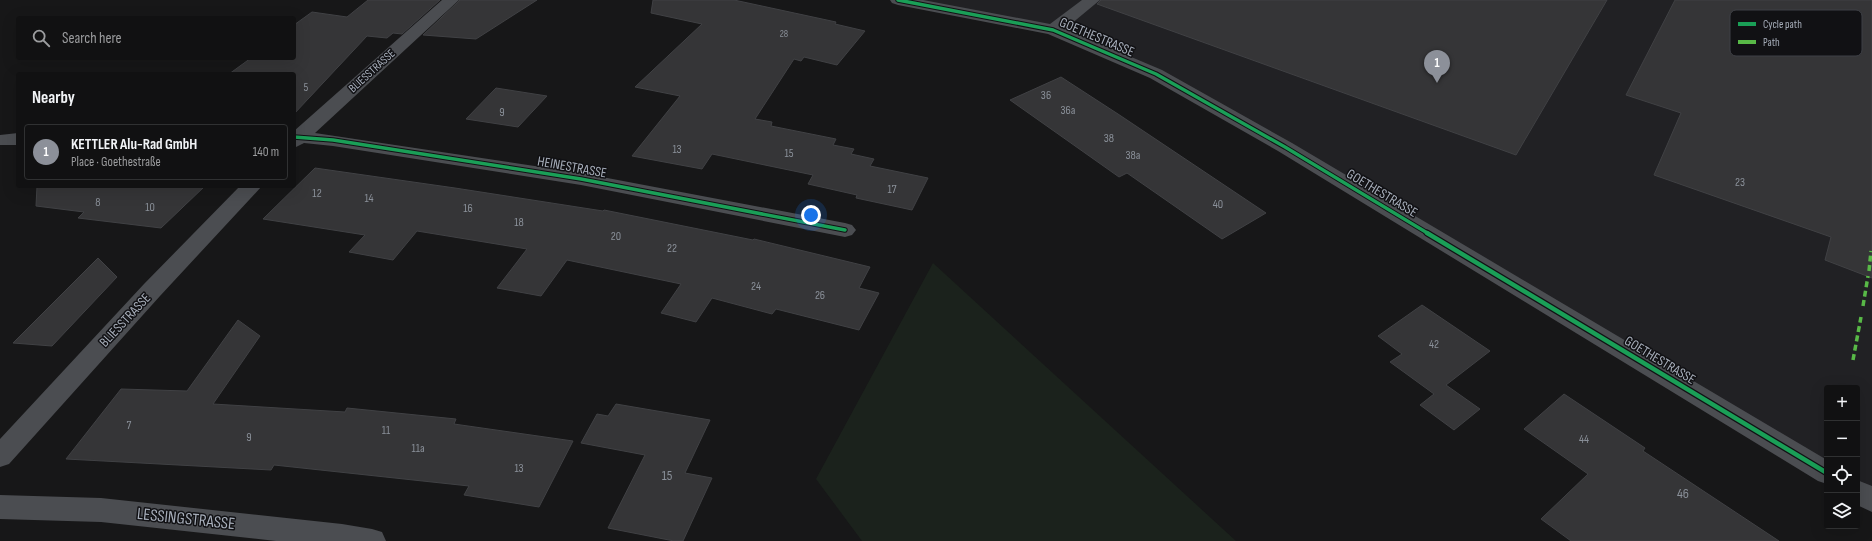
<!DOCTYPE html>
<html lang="en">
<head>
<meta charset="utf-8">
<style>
	body { margin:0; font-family:"Sofia Sans Condensed",sans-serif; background:#1e1f20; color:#f1f3f6 }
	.controls { position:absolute; right:12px; bottom:12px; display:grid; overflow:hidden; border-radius:4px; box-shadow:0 4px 16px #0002 }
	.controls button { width:36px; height:36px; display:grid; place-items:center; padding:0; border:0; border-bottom:1px solid #303132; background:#111112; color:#f1f3f6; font:20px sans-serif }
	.you { position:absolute; left:811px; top:215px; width:14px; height:14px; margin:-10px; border:3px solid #fff; border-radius:50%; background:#1a73e8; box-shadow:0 0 0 6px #1a73e833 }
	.badge { display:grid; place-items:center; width:26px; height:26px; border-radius:50%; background:#8c9099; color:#fff; font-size:13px; font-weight:700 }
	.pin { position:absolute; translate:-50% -33px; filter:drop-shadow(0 1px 2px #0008) }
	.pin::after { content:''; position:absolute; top:21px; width:14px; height:12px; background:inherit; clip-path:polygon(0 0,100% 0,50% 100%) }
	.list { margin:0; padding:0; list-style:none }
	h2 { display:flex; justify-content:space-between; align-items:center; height:52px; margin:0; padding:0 16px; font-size:17px }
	h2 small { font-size:13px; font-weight:400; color:#9c9d9f }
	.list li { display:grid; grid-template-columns:26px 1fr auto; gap:12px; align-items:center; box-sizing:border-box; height:56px; margin:0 8px 8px; padding:0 8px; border:1px solid #303132; border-radius:4px }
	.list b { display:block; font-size:15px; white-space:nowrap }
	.list p { margin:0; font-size:13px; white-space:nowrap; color:#9c9d9f }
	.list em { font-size:13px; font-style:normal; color:#9c9d9f }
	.icon { flex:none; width:22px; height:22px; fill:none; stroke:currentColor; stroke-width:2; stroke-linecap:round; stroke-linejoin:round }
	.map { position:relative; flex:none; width:1872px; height:541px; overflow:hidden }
	.search { position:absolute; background:#111112; box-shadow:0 4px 16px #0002; left:16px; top:16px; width:280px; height:44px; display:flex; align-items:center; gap:10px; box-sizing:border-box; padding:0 14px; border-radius:4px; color:#9c9d9f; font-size:15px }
	.panel { position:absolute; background:#111112; box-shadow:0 4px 16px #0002; left:16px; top:72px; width:280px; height:116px; border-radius:4px }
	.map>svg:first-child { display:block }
	.built { fill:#212124 }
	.green { fill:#1b221c }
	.building { fill:#353537; stroke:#404144 }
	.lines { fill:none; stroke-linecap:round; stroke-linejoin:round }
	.street { fill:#4b4d51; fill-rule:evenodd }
	.quiet { stroke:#58b947; stroke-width:3.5; stroke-dasharray:6 3.5; stroke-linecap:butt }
	.cycleway-far1-casing { stroke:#111114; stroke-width:5.5 }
	.cycleway-casing { stroke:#111114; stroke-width:7 }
	.cycleway-far1 { stroke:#1a9f57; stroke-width:3.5 }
	.cycleway { stroke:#1a9f57; stroke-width:4.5 }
	.labels { text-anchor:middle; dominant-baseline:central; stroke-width:3; stroke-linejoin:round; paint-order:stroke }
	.far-number-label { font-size:10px; fill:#8a9099 }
	.far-street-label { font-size:12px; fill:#a7aeba; stroke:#111114 }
	.number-label { font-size:12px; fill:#8a9099 }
	.street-label { font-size:14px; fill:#a7aeba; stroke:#111114 }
	.near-number-label { font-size:14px; fill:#8a9099 }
	.near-street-label { font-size:17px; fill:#a7aeba; stroke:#111114 }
	.key { fill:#111114; stroke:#3e4046; stroke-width:1 }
	.key-label { font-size:11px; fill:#a7aeba }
</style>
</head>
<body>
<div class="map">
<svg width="1872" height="541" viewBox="0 0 1872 541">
	<rect width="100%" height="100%" fill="#171718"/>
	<path class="built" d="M898,0H1872V500L1857,491V388H1827V473L1156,74L1053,30Z"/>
	<path class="green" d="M933,263L1236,541H862L816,479Z"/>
	<path class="building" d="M368,0H440L402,34L393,33L387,38L367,36L294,114V74H229L251,58H294V25L312,12L347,17Z
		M460,0H537L476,39L423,35Z
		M653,0H734L836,22L835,24L865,31L837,65L804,57L801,61L794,59L755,119L772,122L771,126L836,139L833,145L854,149L851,154L874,159L870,166L928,178L912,210L856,198L857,195L808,184L813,175L712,154L702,169L632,156L680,96L635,87L702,24L651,13Z
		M1101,0H1607L1516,155L1097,4Z
		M1675,0H1872V278L1825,260L1831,237L1654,175L1681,113L1626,95Z
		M1061,77L1118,114L1266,213L1222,239L1127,173L1119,177L1010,100Z
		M496,88L547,96L518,127L466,119Z
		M315,168L455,188L603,211L604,210L753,240L754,239L870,267L859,288L879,293L859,330L776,309L772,314L712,298L696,322L661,313L681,284L567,260L541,296L497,288L527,249L417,231L393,260L349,252L365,235L263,219Z
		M37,186H205L161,228L78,218L84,212L36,206Z
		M98,258L117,277L52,346L13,343Z
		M1422,305L1490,351L1446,385L1480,409L1454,430L1420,405L1434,394L1390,362L1402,354L1378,336Z
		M238,320L260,336L213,404L345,412L347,408L456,419L454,424L573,441L539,507L464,495L469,486L274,465L271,470L66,459L121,389L187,391Z
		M1564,394L1645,448L1643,451L1779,541H1571L1541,519L1588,474L1524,429Z
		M616,404L710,420L685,473L712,478L683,541H674L608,528L645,455L581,443L597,414L608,416Z"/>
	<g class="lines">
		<path class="street" d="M442,0H459L315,133L581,173L845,223L852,225L856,230L852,235L845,237L581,185L333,146L304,143L294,148V131Z
			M890,0H923L1050,24L1082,0H1100L1065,29L1162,70L1292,143L1827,460V484L1818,481L1278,151L1150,78L1048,34L898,5L892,3Z
			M18,133V145H0V135Z
			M240,186H262L160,296L9,464L0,467V439L144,284Z
			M1857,480L1872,486V512L1857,505Z
			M0,495L101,498L342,524L372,529L382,532L386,541H276L101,522L0,519Z"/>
		<path class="quiet" d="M1869,271L1871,251
			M1863,306L1868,276
			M1853,360L1861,317"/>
		<defs>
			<path id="cycleway-far1" d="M898,0L1053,30L1156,74L1285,147L1429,234
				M294,137L333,140L581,179L845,230"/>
			<path id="cycleway" d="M1427,233L1827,473"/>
		</defs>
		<use href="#cycleway-far1" class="cycleway-far1-casing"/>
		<use href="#cycleway" class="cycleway-casing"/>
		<use href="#cycleway-far1" class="cycleway-far1"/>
		<use href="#cycleway" class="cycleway"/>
	</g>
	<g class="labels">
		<g class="far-number-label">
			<text x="784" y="34">28</text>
		</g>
		<g class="far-street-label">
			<text transform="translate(372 71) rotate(-42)">BLIESSTRASSE</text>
		</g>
		<g class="number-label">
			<text x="306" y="87">5</text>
			<text x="1046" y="95">36</text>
			<text x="1068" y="110">36a</text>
			<text x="502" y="112">9</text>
			<text x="1109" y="138">38</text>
			<text x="677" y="149">13</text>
			<text x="789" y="153">15</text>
			<text x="1133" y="155">38a</text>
			<text x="1740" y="182">23</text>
			<text x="892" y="189">17</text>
			<text x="317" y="193">12</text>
			<text x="369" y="198">14</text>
			<text x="98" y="202">8</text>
			<text x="1218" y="204">40</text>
			<text x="150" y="207">10</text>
			<text x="468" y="208">16</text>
			<text x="519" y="222">18</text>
			<text x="616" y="236">20</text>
			<text x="672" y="248">22</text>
			<text x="756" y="286">24</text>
			<text x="820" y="295">26</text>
			<text x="1434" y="344">42</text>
			<text x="129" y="425">7</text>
			<text x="386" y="430">11</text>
			<text x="249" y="437">9</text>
			<text x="1584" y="439">44</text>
			<text x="418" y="448">11a</text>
			<text x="519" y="468">13</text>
		</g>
		<g class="street-label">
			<text transform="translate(1097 37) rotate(23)">GOETHESTRASSE</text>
			<text transform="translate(572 167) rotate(10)">HEINESTRASSE</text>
			<text transform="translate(1382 193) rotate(31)">GOETHESTRASSE</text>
			<text transform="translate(125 320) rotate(-47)">BLIESSTRASSE</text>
			<text transform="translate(1660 360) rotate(31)">GOETHESTRASSE</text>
		</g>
		<g class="near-number-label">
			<text x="667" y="475">15</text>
			<text x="1683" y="493">46</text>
		</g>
		<g class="near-street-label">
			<text transform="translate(186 519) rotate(6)">LESSINGSTRASSE</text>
		</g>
	</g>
	<rect x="1730" y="10" width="132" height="46" rx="6" class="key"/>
	<rect x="1738" y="22" width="18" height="4" fill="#1a9f57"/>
	<rect x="1738" y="40" width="18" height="4" fill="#58b947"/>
	<g class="key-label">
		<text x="1763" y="28">Cycle path</text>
		<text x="1763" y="46">Path</text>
	</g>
</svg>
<div class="controls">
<button>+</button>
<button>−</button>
<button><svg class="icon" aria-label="locate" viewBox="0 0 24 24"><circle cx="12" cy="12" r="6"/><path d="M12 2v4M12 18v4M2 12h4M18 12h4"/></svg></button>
<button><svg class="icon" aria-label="layers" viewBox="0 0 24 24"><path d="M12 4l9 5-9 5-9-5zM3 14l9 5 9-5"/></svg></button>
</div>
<div class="you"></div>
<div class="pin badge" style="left:1437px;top:83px">1</div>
<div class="search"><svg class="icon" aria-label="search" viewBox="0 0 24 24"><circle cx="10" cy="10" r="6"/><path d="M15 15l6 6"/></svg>Search here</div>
<section class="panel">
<h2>Nearby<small></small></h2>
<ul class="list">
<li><span class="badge">1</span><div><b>KETTLER Alu-Rad GmbH</b><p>Place · Goethestraße</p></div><em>140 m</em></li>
</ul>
</section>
</div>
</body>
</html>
